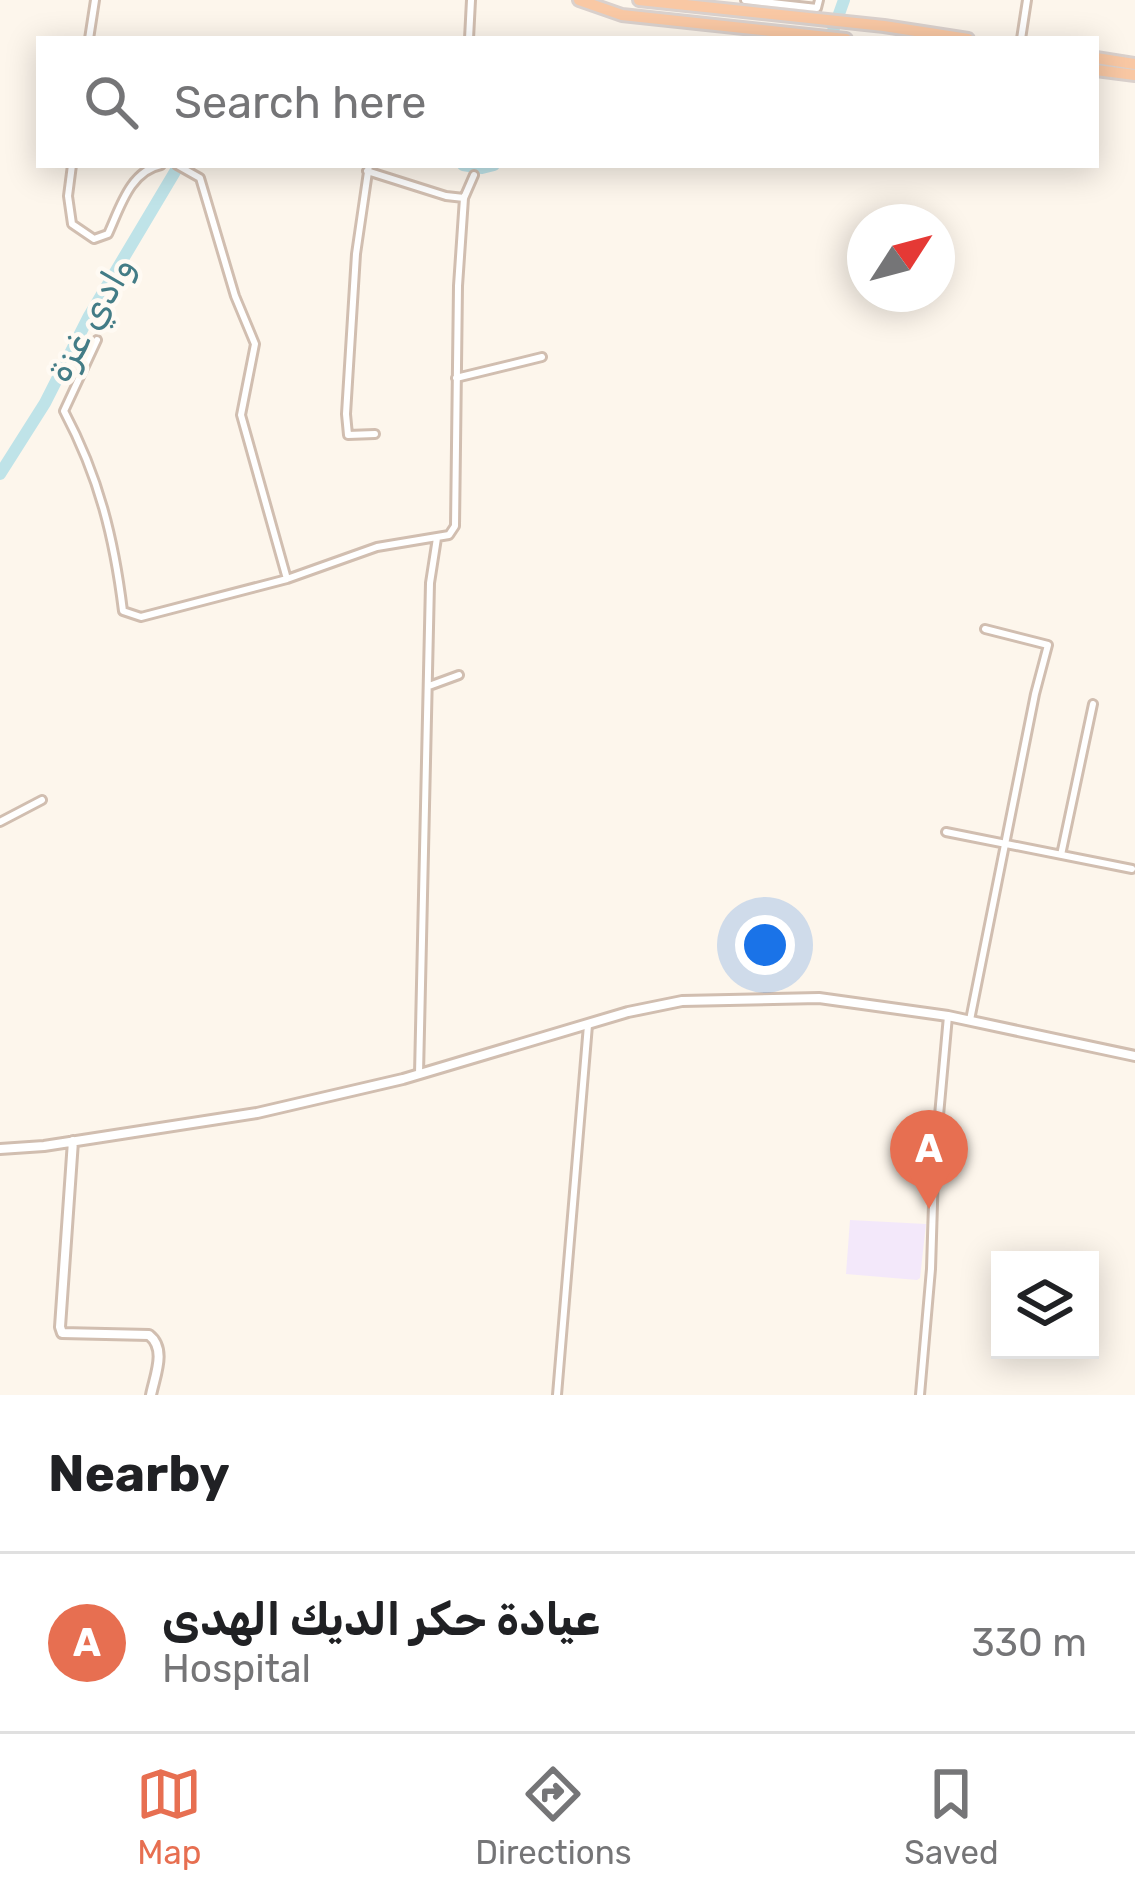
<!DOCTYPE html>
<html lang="en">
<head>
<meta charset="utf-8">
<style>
	body { margin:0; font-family:Rubik,Cairo,sans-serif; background:#f2f2f2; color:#202124 }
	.controls { position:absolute; right:36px; bottom:36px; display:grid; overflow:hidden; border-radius:0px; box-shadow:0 6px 30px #0003 }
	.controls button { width:108px; height:108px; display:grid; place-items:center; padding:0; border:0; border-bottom:3px solid #e0e0e0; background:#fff; color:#202124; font:60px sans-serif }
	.compass { position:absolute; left:847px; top:204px; width:108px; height:108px; border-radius:50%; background:#fff; box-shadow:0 6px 30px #0003; rotate:54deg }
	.you { position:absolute; left:765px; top:945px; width:42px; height:42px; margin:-30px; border:9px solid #fff; border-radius:50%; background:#1a73e8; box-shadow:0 0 0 18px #1a73e833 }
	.badge { display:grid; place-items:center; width:78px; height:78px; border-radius:50%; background:#e76f51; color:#fff; font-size:39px; font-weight:700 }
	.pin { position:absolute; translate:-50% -99px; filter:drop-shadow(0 3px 6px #0008) }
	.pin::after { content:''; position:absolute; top:63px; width:42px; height:36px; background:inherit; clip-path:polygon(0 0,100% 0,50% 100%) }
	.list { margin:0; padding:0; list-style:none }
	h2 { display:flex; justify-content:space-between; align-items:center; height:156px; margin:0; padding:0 48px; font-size:51px }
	h2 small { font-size:39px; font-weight:400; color:#757577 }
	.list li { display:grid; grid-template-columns:78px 1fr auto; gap:36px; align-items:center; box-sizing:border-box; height:180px; padding:0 48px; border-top:3px solid #e0e0e0 }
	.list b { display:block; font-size:45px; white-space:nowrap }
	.list p { margin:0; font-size:39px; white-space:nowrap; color:#757577 }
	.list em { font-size:39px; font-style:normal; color:#757577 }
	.icon { flex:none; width:66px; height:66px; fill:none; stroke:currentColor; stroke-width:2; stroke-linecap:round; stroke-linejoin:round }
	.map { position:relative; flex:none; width:1135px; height:1395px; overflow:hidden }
	.search { position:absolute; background:#fff; box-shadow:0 6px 30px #0003; left:36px; right:36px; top:36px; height:132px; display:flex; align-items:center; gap:30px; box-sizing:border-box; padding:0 42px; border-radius:0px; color:#757577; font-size:45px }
	.sheet { height:336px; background:#fff }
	nav { display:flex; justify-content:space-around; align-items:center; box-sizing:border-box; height:168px; border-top:3px solid #e0e0e0; background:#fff; font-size:33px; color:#757577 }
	nav a { display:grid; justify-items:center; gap:6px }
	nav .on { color:#e76f51 }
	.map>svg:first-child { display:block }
	.education { fill:#f3e8fa }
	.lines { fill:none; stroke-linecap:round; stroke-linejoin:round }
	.river { stroke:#bfe3e8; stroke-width:12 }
	.minor-casing { stroke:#d1beb0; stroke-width:12 }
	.tertiary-casing { stroke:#d1beb0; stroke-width:14 }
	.trunk-casing { stroke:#dad1cd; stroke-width:16 }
	.minor { stroke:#fff; stroke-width:6 }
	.tertiary { stroke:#fff; stroke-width:8 }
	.trunk { stroke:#f9c8a4; stroke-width:10 }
	.labels { text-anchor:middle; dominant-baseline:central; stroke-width:9; stroke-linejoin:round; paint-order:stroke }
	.water-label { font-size:36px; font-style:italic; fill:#437c86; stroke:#fffaf3 }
</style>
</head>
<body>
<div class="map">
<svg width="1135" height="1395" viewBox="0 0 1135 1395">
	<rect width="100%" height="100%" fill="#fdf6ec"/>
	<path class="education" d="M850,1220L926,1224L920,1278L917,1280L846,1274Z"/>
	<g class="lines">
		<path class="river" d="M830,39L844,0
			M463,165L482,168L494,165
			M0,474L45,403L89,316L179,165"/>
		<defs>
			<path id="minor" d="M745,0L817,8L819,0
				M89,39L95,0
				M469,39L471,0
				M1021,39L1027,0
				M72,165L68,196L72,224L94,239L108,234C120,208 130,171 161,165
				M177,165L200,178L235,296L255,344L241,415L287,579
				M369,165L356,254L346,414L348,435L375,434
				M367,171L446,196L464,198L474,175
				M97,340L64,411C99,477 114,538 123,611L141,617L287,579L377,547L449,535L455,526L458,286L464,198
				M456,378L542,357
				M429,686L459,675
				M0,822L42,800
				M946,832L1132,869
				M1061,855L1093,704
				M970,1020L1035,694L1048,645L985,629
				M419,1074L430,583L437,538
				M557,1395L588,1025
				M920,1395L931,1269L934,1171L948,1016"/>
			<path id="tertiary" d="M73,1141L60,1327L62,1333L149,1335C167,1349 155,1375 151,1395
				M0,1149L44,1146L257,1113L403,1079L628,1012L682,1001L819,998L948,1016L1135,1056"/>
			<path id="trunk" d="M579,0L622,15L846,39
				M639,0L884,26L968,39
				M1096,58L1135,64
				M1096,70L1135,75"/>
		</defs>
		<use href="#minor" class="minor-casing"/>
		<use href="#tertiary" class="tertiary-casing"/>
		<use href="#trunk" class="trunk-casing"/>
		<use href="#minor" class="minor"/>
		<use href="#tertiary" class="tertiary"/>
		<use href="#trunk" class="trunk"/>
	</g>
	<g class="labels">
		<g class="water-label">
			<text transform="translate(90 319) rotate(-60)">وادي غزة</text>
		</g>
	</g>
</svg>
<div class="controls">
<button><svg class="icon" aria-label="layers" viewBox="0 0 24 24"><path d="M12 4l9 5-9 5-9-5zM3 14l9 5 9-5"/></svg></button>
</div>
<svg class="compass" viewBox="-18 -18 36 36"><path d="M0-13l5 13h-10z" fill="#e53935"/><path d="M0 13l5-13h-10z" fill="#757577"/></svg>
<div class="you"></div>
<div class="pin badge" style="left:929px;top:1209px">A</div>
<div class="search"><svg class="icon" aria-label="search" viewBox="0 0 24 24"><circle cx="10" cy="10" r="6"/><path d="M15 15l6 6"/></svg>Search here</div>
</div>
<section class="sheet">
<h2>Nearby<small></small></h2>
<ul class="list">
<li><span class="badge">A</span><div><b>عيادة حكر الديك الهدى</b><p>Hospital</p></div><em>330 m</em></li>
</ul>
</section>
<nav>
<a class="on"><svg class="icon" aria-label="map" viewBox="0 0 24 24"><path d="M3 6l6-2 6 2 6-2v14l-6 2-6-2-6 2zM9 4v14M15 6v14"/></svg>Map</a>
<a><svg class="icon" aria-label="directions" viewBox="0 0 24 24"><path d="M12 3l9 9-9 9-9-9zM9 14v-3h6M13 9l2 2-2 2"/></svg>Directions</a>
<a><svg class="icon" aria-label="saved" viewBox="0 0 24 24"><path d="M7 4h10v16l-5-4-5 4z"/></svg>Saved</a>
</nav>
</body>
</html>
